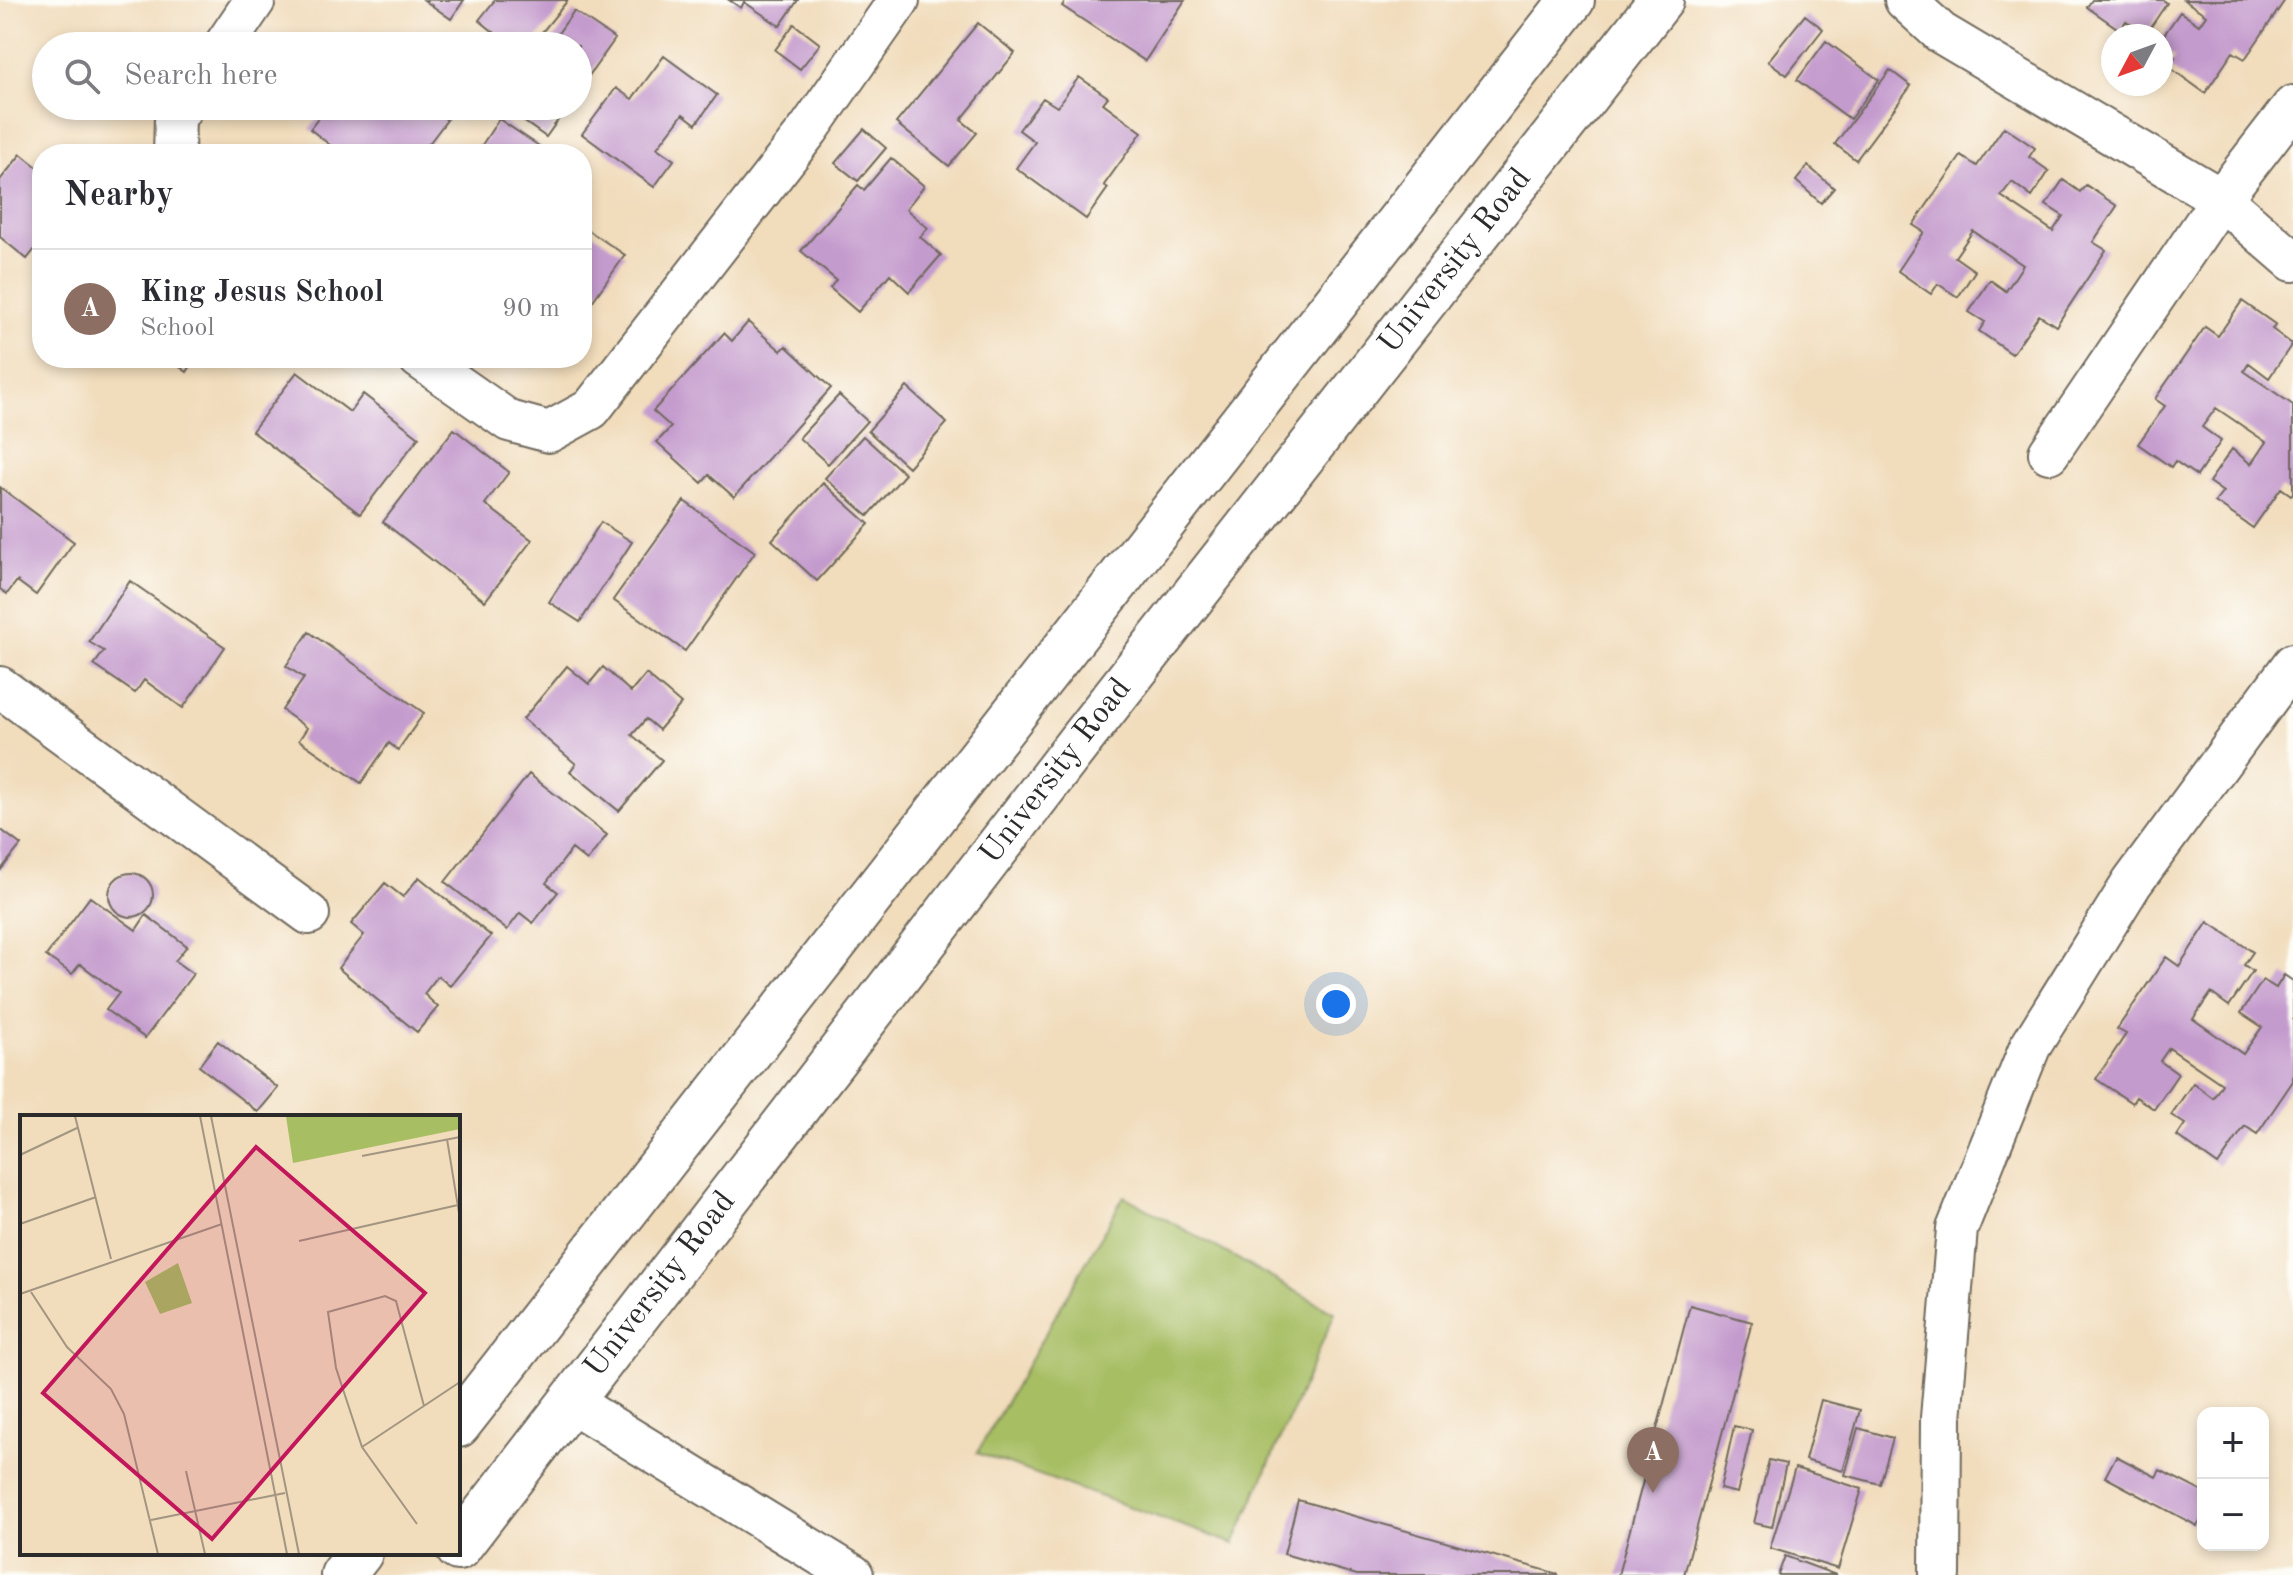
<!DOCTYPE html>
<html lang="en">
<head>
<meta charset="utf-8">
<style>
	body { margin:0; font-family:"Old Standard TT",serif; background:#f7f7f7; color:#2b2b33 }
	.controls { position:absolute; right:24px; bottom:24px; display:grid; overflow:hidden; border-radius:16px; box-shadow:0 4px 12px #0003 }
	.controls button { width:72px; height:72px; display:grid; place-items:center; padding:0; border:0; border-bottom:2px solid #e1e1e2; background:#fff; color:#2b2b33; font:40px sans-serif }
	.compass { position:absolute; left:2101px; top:24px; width:72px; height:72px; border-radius:50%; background:#fff; box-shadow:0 4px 12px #0003; rotate:229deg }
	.you { position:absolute; left:1336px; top:1004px; width:28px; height:28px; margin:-20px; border:6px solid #fff; border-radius:50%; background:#1a73e8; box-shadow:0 0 0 12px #1a73e833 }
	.badge { display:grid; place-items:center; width:52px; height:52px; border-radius:50%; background:#0f766e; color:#fff; font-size:26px; font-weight:700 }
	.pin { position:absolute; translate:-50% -66px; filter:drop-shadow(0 2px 4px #0008) }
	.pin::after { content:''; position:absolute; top:42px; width:28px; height:24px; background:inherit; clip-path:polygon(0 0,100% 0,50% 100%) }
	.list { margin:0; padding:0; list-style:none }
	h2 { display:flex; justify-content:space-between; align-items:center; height:104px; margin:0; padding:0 32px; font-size:34px }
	h2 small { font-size:26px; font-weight:400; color:#7c7c81 }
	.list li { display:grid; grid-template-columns:52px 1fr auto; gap:24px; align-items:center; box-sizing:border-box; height:120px; padding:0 32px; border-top:2px solid #e1e1e2 }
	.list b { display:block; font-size:30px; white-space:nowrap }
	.list p { margin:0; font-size:26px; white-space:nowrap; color:#7c7c81 }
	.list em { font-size:26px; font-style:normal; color:#7c7c81 }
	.icon { flex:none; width:44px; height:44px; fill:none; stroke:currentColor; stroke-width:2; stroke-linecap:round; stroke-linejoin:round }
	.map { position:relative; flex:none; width:2293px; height:1575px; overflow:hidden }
	.search { position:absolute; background:#fff; box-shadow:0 4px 12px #0003; left:32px; top:32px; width:560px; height:88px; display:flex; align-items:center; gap:20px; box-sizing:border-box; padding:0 28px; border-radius:44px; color:#7c7c81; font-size:30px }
	.panel { position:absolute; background:#fff; box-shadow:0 4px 12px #0003; left:32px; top:144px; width:560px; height:224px; border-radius:32px }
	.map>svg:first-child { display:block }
	.green { fill:#a7be63; stroke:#697447; stroke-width:2 }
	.building { fill:#c49bcd }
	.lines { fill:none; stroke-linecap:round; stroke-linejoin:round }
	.minor-casing { stroke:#70695d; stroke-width:44 }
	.highway-casing { stroke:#70695d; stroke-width:48 }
	.minor { stroke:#fff; stroke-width:40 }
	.highway { stroke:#fff; stroke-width:44 }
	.labels { text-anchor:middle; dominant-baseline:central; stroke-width:6; stroke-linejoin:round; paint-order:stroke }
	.street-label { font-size:32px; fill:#2b2b2b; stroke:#fdfcf7 }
	.inset-road { fill:none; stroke:#a29581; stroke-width:2 }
	.view { fill:#c2185b; fill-opacity:0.15; stroke:#c2185b; stroke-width:4 }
	.inset-edge { fill:none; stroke:#2b2b2b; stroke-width:4 }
</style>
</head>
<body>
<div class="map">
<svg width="2293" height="1575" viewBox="0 0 2293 1575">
	<rect width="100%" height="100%" fill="#fdfcf7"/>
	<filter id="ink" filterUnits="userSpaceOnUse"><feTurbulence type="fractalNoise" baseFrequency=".0125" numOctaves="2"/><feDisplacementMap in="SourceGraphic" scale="16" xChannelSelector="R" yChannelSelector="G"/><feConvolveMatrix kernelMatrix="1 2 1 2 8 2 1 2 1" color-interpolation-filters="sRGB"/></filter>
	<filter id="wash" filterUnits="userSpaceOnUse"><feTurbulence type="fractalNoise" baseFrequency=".006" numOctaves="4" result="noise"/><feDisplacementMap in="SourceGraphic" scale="32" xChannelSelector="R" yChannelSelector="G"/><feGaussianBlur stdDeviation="1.8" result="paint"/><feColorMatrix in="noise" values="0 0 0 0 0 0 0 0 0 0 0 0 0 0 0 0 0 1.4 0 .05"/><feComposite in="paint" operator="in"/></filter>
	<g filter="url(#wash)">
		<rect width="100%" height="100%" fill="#f1dcbb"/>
		<path class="green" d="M1124,1196L1335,1313L1234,1544L977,1453Z"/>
		<g id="blocks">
			<path class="building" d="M424,0H464L451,19Z
				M495,0H568L531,46H511L479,20Z
				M729,0H798L780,26L744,2L741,8Z
				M1066,0H1185L1145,61L1062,6Z
				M2092,0H2163L2167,3L2146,34L2126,21L2120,30L2087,7Z
				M2184,0H2285L2245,59L2233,52L2205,93L2169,67L2175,57L2161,47V39L2180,12L2199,25L2206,15Z
				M574,11L615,39L578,91V46H549Z
				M1805,15L1823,29L1787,75L1768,61Z
				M978,23L1015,53L961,120L977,133L949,166L896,123Z
				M794,24L820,44L800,69L775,50Z
				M1826,41L1879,80L1850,119L1797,80Z
				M664,56L717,95L696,124L683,114L657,148L674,160L654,187L582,134L616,88L632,99Z
				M1890,70L1911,86L1856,160L1835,144Z
				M1079,77L1108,97L1103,103L1142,132L1104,185L1108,188L1086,219L1016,168L1035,142L1019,130L1043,98L1057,107Z
				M328,106H351L355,110L358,106H429L447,120L421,154H322L330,145L310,129Z
				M507,106H568L546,137L505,108Z
				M499,119L542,148L538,154H476Z
				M2004,127L2035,148L2029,157L2049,171L2032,197L2012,182L2001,196L2053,231L2063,216L2046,205L2063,180L2080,192L2086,185L2117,206L2093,242L2106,250L2056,326L2039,315L2012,354L1979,331L1985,322L1969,312L1990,280L2006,291L2023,265L1973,231L1955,257L1975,271L1958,297L1938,284L1931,294L1898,271L1924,232L1913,225L1961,156L1977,166Z
				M864,129L886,148L858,181L835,163Z
				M21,154L42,171V240L27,259L0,237V180Z
				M891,158L924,186L906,209L928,228L920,237L941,255L909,292L890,274L858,312L830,288L836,280L801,251L858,185L864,190Z
				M1808,166L1834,188L1821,203L1796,181Z
				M582,226L625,255L592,302L582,296Z
				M2242,301L2276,325L2272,329L2292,344L2269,378L2249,363L2244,371L2293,405V493L2291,495L2281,488L2253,528L2215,502L2223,492L2209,482L2232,449L2251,464L2266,442L2216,408L2202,427L2221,441L2197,476L2175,461L2171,467L2138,444L2165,406L2155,399L2205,327L2218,336Z
				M748,322L781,351L786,346L831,388L734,497L709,475L702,483L657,442L671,427L653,411L724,333L732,341Z
				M167,358H196L187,372Z
				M297,372L350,412L363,394L419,437L360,514L252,431Z
				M907,387L947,423L908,467L868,431Z
				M839,395L867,421L828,464L799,438Z
				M454,429L509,472L485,504L532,540L485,601L383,522Z
				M863,436L905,474L868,516L825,478Z
				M823,483L869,524L817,581L772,540Z
				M0,487L74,542L36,595L17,581L7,594L0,589Z
				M684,501L755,552L685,651L613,600Z
				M601,522L632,542L580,622L549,602Z
				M130,581L225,647L183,708L144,680L135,693L94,665L104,651L89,642Z
				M309,632L424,713L398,750L389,743L361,783L299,740L307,728L282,710L304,678L286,666Z
				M567,666L589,684L603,667L631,692L646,674L681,704L659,730L646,719L632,735L662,760L619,811L570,771L576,764L523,719Z
				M529,774L607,835L587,861L572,849L546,883L558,892L533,923L520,913L507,930L445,882Z
				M0,829L21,845L0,871Z
				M109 895a22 22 0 1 1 44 0a22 22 0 1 1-44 0Z
				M419,877L491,936L450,986L438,976L424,994L438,1007L417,1032L338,968L364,935L351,924L385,883L403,897Z
				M90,897L136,930L146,915L187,946L175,961L193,974L145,1038L106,1010L119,993L80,964L72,974L46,956Z
				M2208,922L2253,952L2244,965L2253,971L2229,1006L2211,993L2193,1019L2243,1054L2262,1027L2241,1013L2263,980L2276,988L2284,975L2293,981V1081L2257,1134L2245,1126L2218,1165L2177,1136L2185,1124L2171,1115L2193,1083L2213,1098L2222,1084L2169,1048L2160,1061L2178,1074L2154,1109L2136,1097L2132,1103L2096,1079L2126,1034L2117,1029L2166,957L2179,966Z
				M218,1041L278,1088L258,1112L199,1066Z
				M1690,1305L1752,1322L1684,1575H1618Z
				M1821,1400L1860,1410L1843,1471L1805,1460Z
				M1734,1426L1752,1430L1737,1493L1720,1489Z
				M1858,1428L1893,1438L1880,1484L1845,1475Z
				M2116,1456L2156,1477L2160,1470L2203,1492V1515L2197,1526L2105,1477Z
				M1769,1460L1786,1464L1772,1527L1754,1523Z
				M1795,1468L1862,1489L1838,1569L1770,1548Z
				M1298,1500L1558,1574V1575H1357L1284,1554Z
				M1785,1556L1836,1575H1778Z"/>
		</g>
	</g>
	<g filter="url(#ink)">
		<use href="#blocks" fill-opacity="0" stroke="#70695d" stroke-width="2"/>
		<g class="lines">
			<defs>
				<path id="minor" d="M1905,0L1941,33L2221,199L2293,261
					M224,46L255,0
					M174,154L175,118L183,106
					M419,358L509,421L549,432L591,409L809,129L899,0
					M2049,453L2221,199L2293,106
					M0,687L309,914
					M571,1402L853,1575
					M1940,1575L1941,1418L1957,1229L2030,1047L2132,883L2293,664"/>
				<g id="highway">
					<path d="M458,1425L1572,0"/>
					<path id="s1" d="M458,1548L1082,738L1661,0"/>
					<path d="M343,1575L360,1553"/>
				</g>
			</defs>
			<use href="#minor" class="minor-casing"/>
			<use href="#highway" class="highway-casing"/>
			<use href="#minor" class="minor"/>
			<use href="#highway" class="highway"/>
		</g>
	</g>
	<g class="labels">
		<g class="street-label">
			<text stroke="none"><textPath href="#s1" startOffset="1628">University Road</textPath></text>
			<text stroke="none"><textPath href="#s1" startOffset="980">University Road</textPath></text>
			<text stroke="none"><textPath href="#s1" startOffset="332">University Road</textPath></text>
		</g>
	</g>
	<g transform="translate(20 1115)">
		<rect width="440" height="440" fill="#f1dcbb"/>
		<path d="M266,1H440V14L273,48ZM158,148L172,188L140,199L125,167Z" fill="#a7be63"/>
		<path class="inset-road" d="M55,1L91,144M180,1L267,439M191,1L279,439M427,24L440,104M0,40L57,13M342,41L440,22M0,109L76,82M279,126L438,90M11,177L47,232L91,274L104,299L138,439M0,179L202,109M342,332L440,267M166,356L185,439M131,405L265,378M397,409L342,332L316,253L308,197L365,181L376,186L404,291"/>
		<path class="view" d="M236,32L405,178L192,424L23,278Z"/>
		<rect width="440" height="440" class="inset-edge"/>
	</g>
</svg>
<div class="controls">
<button>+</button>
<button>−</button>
</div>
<svg class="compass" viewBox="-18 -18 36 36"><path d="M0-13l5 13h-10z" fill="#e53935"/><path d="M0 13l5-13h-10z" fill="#7c7c81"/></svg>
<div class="you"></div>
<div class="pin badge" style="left:1653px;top:1493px;background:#8d6e63">A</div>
<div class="search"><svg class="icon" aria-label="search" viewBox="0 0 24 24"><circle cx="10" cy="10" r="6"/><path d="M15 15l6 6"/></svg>Search here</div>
<section class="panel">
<h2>Nearby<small></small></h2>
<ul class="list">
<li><span class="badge" style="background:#8d6e63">A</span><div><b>King Jesus School</b><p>School</p></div><em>90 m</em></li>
</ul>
</section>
</div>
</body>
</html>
